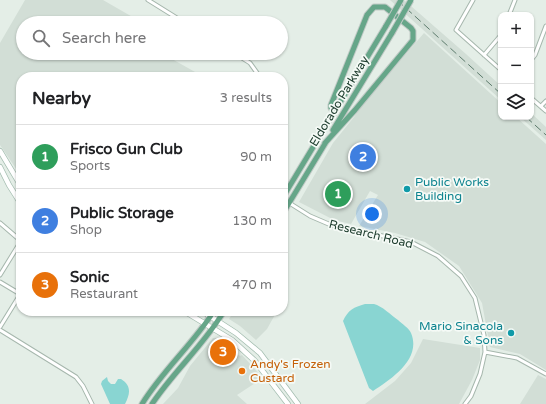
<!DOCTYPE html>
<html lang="en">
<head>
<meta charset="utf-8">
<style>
	body { margin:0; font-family:"Varela Round",sans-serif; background:#f6f6f6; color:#202124 }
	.controls { position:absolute; right:12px; top:12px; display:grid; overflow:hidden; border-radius:8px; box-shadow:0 1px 3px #0004 }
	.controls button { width:36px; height:36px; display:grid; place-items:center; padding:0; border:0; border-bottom:1px solid #e0e0e0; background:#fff; color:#202124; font:20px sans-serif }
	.you { position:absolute; left:372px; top:214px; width:14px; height:14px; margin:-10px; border:3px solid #fff; border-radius:50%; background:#1a73e8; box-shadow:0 0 0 6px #1a73e833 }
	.badge { display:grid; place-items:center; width:26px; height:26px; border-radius:50%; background:#f95f57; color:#fff; font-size:13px; font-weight:700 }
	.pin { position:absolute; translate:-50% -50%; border:2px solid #fff; box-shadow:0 1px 4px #0006 }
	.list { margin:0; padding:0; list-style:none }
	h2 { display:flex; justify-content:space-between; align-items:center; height:52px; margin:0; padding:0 16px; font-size:17px }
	h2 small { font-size:13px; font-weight:400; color:#757577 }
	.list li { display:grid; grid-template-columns:26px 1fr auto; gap:12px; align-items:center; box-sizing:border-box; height:64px; padding:0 16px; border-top:1px solid #e0e0e0 }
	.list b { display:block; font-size:15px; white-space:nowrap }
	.list p { margin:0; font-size:13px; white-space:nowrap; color:#757577 }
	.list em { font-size:13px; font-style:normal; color:#757577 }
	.icon { flex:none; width:22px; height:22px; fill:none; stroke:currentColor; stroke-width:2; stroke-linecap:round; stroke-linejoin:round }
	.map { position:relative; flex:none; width:546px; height:404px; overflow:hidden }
	.search { position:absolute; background:#fff; box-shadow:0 1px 3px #0004; left:16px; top:16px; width:272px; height:44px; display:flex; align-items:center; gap:10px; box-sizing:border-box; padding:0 14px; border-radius:22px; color:#757577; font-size:15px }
	.panel { position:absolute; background:#fff; box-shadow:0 1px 3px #0004; left:16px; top:72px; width:272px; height:244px; border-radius:16px }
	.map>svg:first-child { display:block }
	.built { fill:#d2ded6 }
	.water { fill:#89d5d2 }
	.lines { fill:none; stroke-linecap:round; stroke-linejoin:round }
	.street-casing { stroke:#a6b7ad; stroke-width:5 }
	.secondary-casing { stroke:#a4bdb0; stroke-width:6 }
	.primary-casing { stroke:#c1cac6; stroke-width:7 }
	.street { stroke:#fff; stroke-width:3 }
	.secondary { stroke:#fff; stroke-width:4.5 }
	.primary { stroke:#66a689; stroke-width:5 }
	.rail { stroke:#5d7c6d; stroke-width:1; stroke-dasharray:8 4; stroke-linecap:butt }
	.primary-bridge-casing { stroke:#c1cac6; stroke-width:7; stroke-linecap:butt }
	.primary-bridge { stroke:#66a689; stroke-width:5 }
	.culture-dot { fill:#0f9aa8; stroke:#f5faf6; stroke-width:1.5 }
	.food-dot { fill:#e8710a; stroke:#f5faf6; stroke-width:1.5 }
	.labels { text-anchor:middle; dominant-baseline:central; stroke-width:3.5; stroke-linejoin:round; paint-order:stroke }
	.street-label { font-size:12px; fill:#224132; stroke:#f5faf6 }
	.culture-label { font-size:12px; fill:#0d838f; stroke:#f5faf6; text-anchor:start }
	.food-label { font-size:12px; fill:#c56008; stroke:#f5faf6; text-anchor:start }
</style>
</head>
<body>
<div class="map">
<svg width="546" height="404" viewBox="0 0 546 404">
	<rect width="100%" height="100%" fill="#e4eee7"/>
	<path class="built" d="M25,0H103L143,23H23V53H175L172,59L204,77H21V176L0,145V43Z
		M390,0H404L466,54L501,86V100Z
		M424,33L501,103V117H516L546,144V370L520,354L490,347L482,303L459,266L425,242L395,233L359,226L378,195L370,191L351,224L334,220L299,202L333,143L354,117L359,109Z
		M531,113L546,127V140L520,117H531Z
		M234,311H277L267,329L256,340L240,326L229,319Z
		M213,338H216L240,356L242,355L263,378L237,395L247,404H163L178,388L190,366Z
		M423,339L480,348V360L472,380L459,404H365L395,381L411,363Z
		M538,375L546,379V404H520Z"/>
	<path class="water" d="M365,304C368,304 372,304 374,304C382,306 391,315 398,320C402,324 409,328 411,333C422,359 391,379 373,391L369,388L343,321C348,310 354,307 365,304Z
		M107,377L108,381L111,384H115L118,379H121C132,386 130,394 125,404H110L101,384L102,381Z"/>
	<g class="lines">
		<defs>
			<path id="street" d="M148,0L185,23
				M473,0L456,30L501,70
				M509,15L515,0
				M234,53L250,63L260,77
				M484,55L501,35
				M531,60L535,55L546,26
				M531,98L546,111
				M541,106L546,101
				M283,199L310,216L331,225L411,242L438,256L461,276L475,298L484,335L485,352L480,374L471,396L465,404
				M0,223L21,241L0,275
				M0,282L20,294
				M0,327L21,293
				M0,330L76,377L83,386L92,404
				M485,352L517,358L546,374"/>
			<path id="secondary" d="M0,151L21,186
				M0,167L9,185L21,204
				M184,311L232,340L255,361L288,404
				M202,311L236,333L260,353L298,404"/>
			<path id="primary" d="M333,130L392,33
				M325,143L355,110L413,40V31L411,28L385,7H374L367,15L331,105V108L334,113
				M283,197L386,26
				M283,213L326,142
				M142,404C163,370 193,344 214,311
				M152,404C174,371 204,345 224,311"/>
		</defs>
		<use href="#street" class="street-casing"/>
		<use href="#secondary" class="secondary-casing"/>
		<use href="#primary" class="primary-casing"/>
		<use href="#street" class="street"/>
		<use href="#secondary" class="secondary"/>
		<use href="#primary" class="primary"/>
		<path class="rail" d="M397,0L501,94
			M526,117L546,135"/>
		<defs>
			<path id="primary-bridge" d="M386,26L401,0
				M392,33L411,0"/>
		</defs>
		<use href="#primary-bridge" class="primary-bridge-casing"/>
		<use href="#primary-bridge" class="primary-bridge"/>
	</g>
	<g class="culture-dot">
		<circle cx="407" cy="189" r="4"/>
		<circle cx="511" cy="333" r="4"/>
	</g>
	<circle class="food-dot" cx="242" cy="371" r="4"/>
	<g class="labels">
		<g class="street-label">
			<text transform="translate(339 101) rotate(-59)">Eldorado Parkway</text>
			<text transform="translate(371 234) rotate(14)">Research Road</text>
		</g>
		<g class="culture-label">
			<text x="415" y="182">Public Works<tspan x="415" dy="14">Building</tspan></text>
			<text x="503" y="326" text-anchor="end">Mario Sinacola<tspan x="503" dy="14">&amp; Sons</tspan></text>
		</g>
		<g class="food-label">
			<text x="250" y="364">Andy's Frozen<tspan x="250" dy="14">Custard</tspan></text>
		</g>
	</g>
</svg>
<div class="controls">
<button>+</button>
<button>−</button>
<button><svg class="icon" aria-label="layers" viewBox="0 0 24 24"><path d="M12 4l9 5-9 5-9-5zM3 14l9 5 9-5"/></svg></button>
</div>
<div class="you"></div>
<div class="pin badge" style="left:338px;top:194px;background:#2e9e5b">1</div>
<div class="pin badge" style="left:363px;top:157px;background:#3f7fe0">2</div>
<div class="pin badge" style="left:223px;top:352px;background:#e8710a">3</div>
<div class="search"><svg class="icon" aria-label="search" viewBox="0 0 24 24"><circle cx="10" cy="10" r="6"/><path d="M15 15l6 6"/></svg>Search here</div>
<section class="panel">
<h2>Nearby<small>3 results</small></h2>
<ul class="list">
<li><span class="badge" style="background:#2e9e5b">1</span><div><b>Frisco Gun Club</b><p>Sports</p></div><em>90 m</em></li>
<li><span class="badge" style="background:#3f7fe0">2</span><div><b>Public Storage</b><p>Shop</p></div><em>130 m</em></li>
<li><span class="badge" style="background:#e8710a">3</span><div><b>Sonic</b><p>Restaurant</p></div><em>470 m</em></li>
</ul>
</section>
</div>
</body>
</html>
